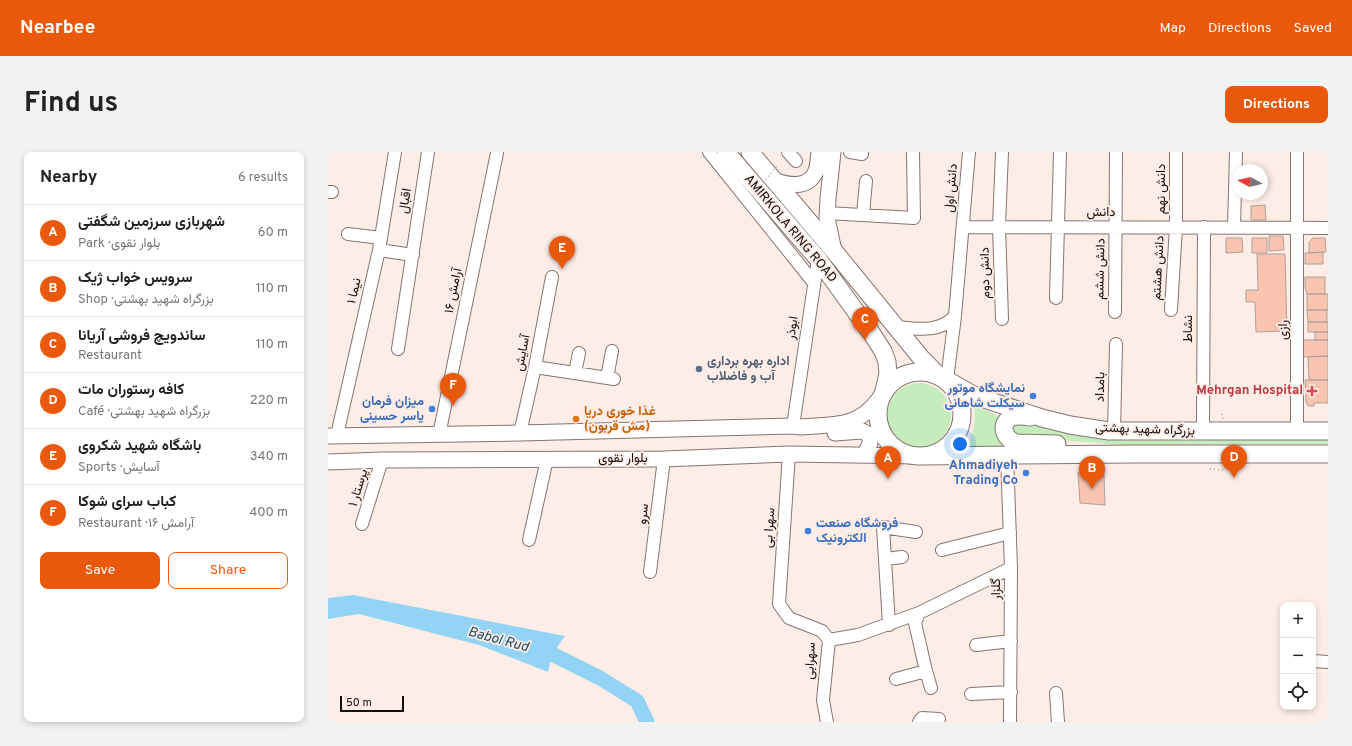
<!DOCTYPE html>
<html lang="en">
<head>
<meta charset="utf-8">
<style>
	body { margin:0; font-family:Overpass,Vazirmatn,sans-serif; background:#f2f2f2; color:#222 }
	.controls { position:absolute; right:12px; bottom:12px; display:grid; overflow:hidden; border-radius:8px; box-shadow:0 2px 6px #0003 }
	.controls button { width:36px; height:36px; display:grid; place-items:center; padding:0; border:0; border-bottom:1px solid #e0e0e0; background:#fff; color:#222; font:20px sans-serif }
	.compass { position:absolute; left:904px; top:12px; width:36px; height:36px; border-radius:50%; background:#fff; box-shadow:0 2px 6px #0003; rotate:278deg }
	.scale { position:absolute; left:12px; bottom:10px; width:64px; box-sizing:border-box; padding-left:4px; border:2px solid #130d0b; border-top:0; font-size:11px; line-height:14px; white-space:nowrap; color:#130d0b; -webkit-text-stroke:3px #feece6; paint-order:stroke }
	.you { position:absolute; left:632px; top:292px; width:14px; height:14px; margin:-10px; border:3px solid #fff; border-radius:50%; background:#1a73e8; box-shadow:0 0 0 6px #1a73e833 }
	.badge { display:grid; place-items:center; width:26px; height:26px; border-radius:50%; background:#ea580c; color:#fff; font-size:13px; font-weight:700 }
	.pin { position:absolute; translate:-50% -33px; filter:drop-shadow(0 1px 2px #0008) }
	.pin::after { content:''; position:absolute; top:21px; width:14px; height:12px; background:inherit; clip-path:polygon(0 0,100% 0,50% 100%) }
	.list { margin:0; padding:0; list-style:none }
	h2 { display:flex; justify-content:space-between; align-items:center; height:52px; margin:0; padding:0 16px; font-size:17px }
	h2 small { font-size:13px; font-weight:400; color:#767676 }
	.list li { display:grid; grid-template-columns:26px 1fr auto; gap:12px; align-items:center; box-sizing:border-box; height:56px; padding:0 16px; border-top:1px solid #e0e0e0 }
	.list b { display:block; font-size:15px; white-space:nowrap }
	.list p { margin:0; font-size:13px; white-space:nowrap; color:#767676 }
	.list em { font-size:13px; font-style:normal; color:#767676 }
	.actions { display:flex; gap:8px; padding:12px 16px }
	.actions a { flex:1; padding:9px 0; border:1px solid #ea580c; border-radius:8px; text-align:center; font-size:14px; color:#ea580c }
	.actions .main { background:#ea580c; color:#fff }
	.icon { flex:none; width:22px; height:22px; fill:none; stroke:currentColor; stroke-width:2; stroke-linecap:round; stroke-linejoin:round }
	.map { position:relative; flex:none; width:1000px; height:570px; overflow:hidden; border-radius:8px }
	header { display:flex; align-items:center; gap:24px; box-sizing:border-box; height:56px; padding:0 20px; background:#ea580c; color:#fff }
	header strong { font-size:19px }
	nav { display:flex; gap:22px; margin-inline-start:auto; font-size:14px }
	.intro { display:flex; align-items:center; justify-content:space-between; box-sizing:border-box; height:96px; padding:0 24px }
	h1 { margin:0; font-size:28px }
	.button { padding:10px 18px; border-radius:8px; background:#ea580c; color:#fff; font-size:14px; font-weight:700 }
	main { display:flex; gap:24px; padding:0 24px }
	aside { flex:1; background:#fff; border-radius:8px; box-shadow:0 2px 6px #0003 }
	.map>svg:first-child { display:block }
	.green { fill:#c6ebbd }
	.water { fill:#92d3f6 }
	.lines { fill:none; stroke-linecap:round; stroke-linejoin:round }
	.river { stroke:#92d3f6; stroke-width:15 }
	.building { fill:#f8c4b0; stroke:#b0a09a }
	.minor-casing { stroke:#857570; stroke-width:14 }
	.major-casing { stroke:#857570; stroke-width:17 }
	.highway-casing { stroke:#857570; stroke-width:19 }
	.path { stroke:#a99b97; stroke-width:1.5; stroke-dasharray:1 3; stroke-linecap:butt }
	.minor { stroke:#fff; stroke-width:12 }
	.major { stroke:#fff; stroke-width:15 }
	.highway { stroke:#fff; stroke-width:17 }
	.path-bridge { stroke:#a99b97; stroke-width:1.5; stroke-dasharray:1 3; stroke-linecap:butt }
	.service-dot { fill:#5c6f8a; stroke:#feece6; stroke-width:1.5 }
	.health-dot { fill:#e0444e; stroke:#feece6; stroke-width:1.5 }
	.shop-dot { fill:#3f7fe0; stroke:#feece6; stroke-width:1.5 }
	.food-dot { fill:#e8710a; stroke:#feece6; stroke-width:1.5 }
	.labels { text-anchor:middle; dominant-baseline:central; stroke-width:3.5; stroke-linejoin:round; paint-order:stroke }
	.street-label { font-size:13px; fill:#130d0b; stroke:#feece6 }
	.service-label { font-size:13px; font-weight:bold; fill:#4e5e75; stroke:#feece6; text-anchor:start }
	.shop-label { font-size:13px; font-weight:bold; fill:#366cbe; stroke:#feece6; text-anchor:end }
	.health-label { font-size:13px; font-weight:bold; fill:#be3a42; stroke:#feece6; text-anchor:end }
	.food-label { font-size:13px; font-weight:bold; fill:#c56008; stroke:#feece6; text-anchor:start }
	.water-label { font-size:14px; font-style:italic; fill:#1a4d66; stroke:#feece6 }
</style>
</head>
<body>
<header>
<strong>Nearbee</strong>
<nav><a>Map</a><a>Directions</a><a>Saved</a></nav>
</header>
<div class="intro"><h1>Find us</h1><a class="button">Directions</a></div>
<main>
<aside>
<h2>Nearby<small>6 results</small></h2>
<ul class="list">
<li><span class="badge">A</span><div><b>شهربازی سرزمین شگفتی</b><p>Park · بلوار نقوی</p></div><em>60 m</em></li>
<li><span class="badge">B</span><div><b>سرویس خواب ژیک</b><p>Shop · بزرگراه شهید بهشتی</p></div><em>110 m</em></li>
<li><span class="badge">C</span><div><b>ساندویچ فروشی آریانا</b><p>Restaurant</p></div><em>110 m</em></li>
<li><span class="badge">D</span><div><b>کافه رستوران مات</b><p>Café · بزرگراه شهید بهشتی</p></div><em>220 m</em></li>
<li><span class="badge">E</span><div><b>باشگاه شهید شکروی</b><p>Sports · آسایش</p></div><em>340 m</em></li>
<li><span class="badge">F</span><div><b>کباب سرای شوکا</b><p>Restaurant · آرامش ۱۶</p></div><em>400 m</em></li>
</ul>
<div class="actions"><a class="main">Save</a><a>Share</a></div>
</aside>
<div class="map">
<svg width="1000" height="570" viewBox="0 0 1000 570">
	<rect width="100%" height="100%" fill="#feece6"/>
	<path class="green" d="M559 263a32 32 0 1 1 64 0a32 32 0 1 1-64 0Z
		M646,253L673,265L682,294L636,296C646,285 648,267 646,253Z
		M697,271L728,279L798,288H1000V292L793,293L744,289L688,285L684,277L688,272Z"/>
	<path class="water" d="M25,443L237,484L224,502L220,520L151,493L31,462L0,467V446Z"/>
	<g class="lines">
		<path class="river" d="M204,497L224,502L272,526L309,549L319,570"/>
	</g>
	<path class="building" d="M937,53L938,68H923V54Z
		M941,84H955L956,98L941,99Z
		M898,86H914L915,100L898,101Z
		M924,86H939V101H924Z
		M985,86H997L998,100L981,101V90Z
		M995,100V112H977V101Z
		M929,102H957L959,179L928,180L927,150H918V138H930Z
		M977,125H997V142H979L977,136Z
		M979,142H1000V158H979Z
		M979,158H999V170H980Z
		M980,170H1000V180H980Z
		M987,180H1000V188H987Z
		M975,188H1000V204L975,205Z
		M1000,204V228H981L980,205Z
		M977,228H1000V251H986V254H980L978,250Z
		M750,321L776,323L777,353L752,351Z"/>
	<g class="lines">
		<defs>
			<path id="minor" d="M381,0L486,131
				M460,0L468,9
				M522,0L534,2
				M969,0V279
				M0,40H4
				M499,61L586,66L585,0
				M535,63L538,29
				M635,75L1000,76
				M906,75L908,0
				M20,82L53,86
				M51,98L85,103
				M728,146L732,0
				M843,158L848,75V0
				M787,160L788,0
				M627,164L641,0
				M674,167L671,74L674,0
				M568,175C589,177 612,181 627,164L619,228
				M70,197L100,0
				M207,215L286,227
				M247,221L251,201
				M279,226L284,199
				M465,274L490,107
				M786,279L788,192
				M875,279L876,75
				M192,281L207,215L224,125
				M9,283L51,98L67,0
				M111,283L169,1
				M461,302L451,452L461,466L494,479L501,488L495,548L499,570
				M679,303L683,416L682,570
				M34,372L54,308
				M201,388L219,307
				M614,398L682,381
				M558,407L574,405
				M322,420L336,307
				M591,461L587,471L598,519L603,536
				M561,473L555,375L588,380
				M501,488L530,483L591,461L683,416
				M648,493L683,489
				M985,509L1000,510
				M568,527L598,519
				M728,541L730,570
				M643,542L683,540
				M591,570L594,566L611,567"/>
			<path id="major" d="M505,0L500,47L499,66L506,99
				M445,28C460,33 480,38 488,19C490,14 490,6 491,0
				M507,281L534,279L540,282C545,290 540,296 536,303
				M0,284L192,281L465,274L473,275C506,272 530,276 551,247
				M0,310L54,308L336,307L461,302L590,304"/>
			<path id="highway" d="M398,0L490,107L544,182L555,199L559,210L560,222L556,239
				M422,0L506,99L594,207L610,223
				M550 262a42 42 0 1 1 84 0a42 42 0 1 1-84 0Z
				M619,228L647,244L714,266L742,273L781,279H1000
				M702,265C696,264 688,263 682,266C670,274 678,289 689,291L729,292
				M590,304L806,302H1000"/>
		</defs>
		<use href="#minor" class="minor-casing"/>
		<use href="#major" class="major-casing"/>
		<use href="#highway" class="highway-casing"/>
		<path class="path" d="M894,262L895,267
			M882,317L895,318"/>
		<use href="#minor" class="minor"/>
		<use href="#major" class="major"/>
		<use href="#highway" class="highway"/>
		<path class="path-bridge" d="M425,43L449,14"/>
	</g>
	<circle class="service-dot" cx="371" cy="217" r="4"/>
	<path class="health-dot" d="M982 233h4v4h4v4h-4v4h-4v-4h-4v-4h4z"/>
	<g class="shop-dot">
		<circle cx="705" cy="244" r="4"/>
		<circle cx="104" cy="257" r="4"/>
		<circle cx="698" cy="321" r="4"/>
		<circle cx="480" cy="379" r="4"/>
	</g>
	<circle class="food-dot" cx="248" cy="267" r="4"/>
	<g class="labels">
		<g class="street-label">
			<text transform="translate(624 36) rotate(-85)">دانش اول</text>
			<text transform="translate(834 37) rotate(-90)">دانش نهم</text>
			<text transform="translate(78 49) rotate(-81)">اقبال</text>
			<text x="773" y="61">دانش</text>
			<text transform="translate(462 77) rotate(50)">AMIRKOLA RING ROAD</text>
			<text transform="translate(831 116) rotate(-87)">دانش هشتم</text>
			<text transform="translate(773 117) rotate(-89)">دانش ششم</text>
			<text transform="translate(658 121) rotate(-91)">دانش دوم</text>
			<text transform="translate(27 139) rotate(-77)">نیما ۱</text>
			<text transform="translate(126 139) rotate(-79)">آرامش ۱۶</text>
			<text transform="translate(465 176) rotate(-82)">ابوذر</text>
			<text transform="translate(861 177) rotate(-90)">نشاط</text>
			<text transform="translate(956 178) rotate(-90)">رازی</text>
			<text transform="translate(195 201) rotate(-79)">آسایش</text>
			<text transform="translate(773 235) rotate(-89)">بامداد</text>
			<text transform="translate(817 278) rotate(2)">بزرگراه شهید بهشتی</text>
			<text x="295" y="307">بلوار نقوی</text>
			<text transform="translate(31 336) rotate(-73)">پرستار ۱</text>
			<text transform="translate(316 362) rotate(-83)">سرو</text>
			<text transform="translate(442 376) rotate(-86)">سهرا بی</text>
			<text transform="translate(669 437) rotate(-90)">گلزار</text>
			<text transform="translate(483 509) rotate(-87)">سهرابی</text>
		</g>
		<g class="service-label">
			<text x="379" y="210">اداره بهره برداری<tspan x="379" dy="15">آب و فاضلاب</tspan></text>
		</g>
		<g class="shop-label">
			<text x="697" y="237">نمایشگاه موتور<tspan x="697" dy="15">سیکلت شاهانی</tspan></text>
			<text x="96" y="250">میزان فرمان<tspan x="96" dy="15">یاسر حسینی</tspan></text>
			<text x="690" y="314">Ahmadiyeh<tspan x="690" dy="15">Trading Co</tspan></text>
			<text x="488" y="372" text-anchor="start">فروشگاه صنعت<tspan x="488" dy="15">الکترونیک</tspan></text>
		</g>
		<g class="health-label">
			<text x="975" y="239">Mehrgan Hospital</text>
		</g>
		<g class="food-label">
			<text x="256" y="260">غذا خوری دریا<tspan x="256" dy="15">(مش قربون)</tspan></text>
		</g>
		<g class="water-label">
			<text transform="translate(170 488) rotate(15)">Babol Rud</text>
		</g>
	</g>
</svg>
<div class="controls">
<button>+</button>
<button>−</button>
<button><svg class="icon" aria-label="locate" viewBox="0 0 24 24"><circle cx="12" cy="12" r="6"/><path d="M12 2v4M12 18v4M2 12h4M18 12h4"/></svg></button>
</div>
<svg class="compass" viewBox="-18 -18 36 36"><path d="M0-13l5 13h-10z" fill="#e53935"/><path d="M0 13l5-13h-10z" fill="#767676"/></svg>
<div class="scale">50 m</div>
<div class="you"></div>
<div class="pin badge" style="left:560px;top:327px">A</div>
<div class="pin badge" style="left:764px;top:337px">B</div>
<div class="pin badge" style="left:537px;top:188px">C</div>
<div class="pin badge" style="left:906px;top:326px">D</div>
<div class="pin badge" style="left:234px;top:117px">E</div>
<div class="pin badge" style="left:125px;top:254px">F</div>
</div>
</main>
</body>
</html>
